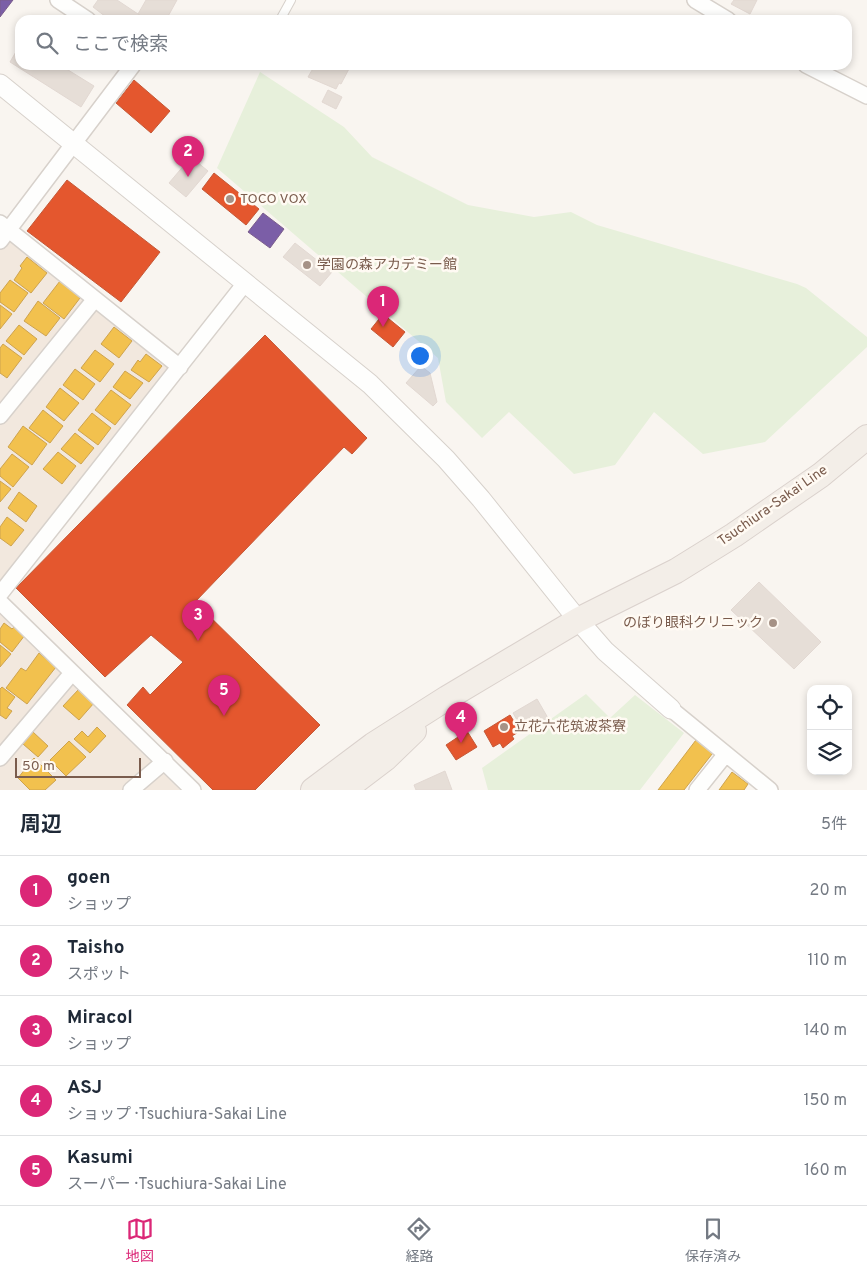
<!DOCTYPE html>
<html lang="ja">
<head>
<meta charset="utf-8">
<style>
	body { margin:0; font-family:Overpass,"Noto Sans JP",sans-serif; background:#f2f2f3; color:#1f2937 }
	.controls { position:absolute; right:15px; bottom:15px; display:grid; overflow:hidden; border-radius:10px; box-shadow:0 2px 8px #0003 }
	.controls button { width:45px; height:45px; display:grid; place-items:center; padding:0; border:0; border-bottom:1px solid #e0e1e3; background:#fff; color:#1f2937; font:25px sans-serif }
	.scale { position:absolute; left:15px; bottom:12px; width:126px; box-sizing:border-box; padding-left:5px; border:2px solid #7a5c4d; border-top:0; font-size:14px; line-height:18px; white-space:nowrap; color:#7a5c4d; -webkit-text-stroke:4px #fffaf3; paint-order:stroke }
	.you { position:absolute; left:419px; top:355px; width:18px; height:18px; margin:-12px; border:4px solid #fff; border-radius:50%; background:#1a73e8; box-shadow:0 0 0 8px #1a73e833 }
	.badge { display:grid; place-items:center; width:32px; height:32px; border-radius:50%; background:#db2777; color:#fff; font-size:16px; font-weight:700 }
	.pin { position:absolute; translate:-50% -41px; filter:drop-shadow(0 1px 2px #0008) }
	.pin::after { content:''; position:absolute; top:26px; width:18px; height:15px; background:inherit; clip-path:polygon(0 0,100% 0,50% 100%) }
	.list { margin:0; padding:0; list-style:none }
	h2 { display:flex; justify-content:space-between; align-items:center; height:65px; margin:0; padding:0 20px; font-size:21px }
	h2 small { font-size:16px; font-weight:400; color:#747a83 }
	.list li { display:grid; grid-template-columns:32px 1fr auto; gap:15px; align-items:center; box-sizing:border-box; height:70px; padding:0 20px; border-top:1px solid #e0e1e3 }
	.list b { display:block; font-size:19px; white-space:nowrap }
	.list p { margin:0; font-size:16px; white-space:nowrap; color:#747a83 }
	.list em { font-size:16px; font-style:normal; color:#747a83 }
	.icon { flex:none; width:28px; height:28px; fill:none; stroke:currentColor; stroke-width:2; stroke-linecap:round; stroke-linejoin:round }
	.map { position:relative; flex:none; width:867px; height:790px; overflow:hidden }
	.search { position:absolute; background:#fff; box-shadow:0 2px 8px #0003; left:15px; right:15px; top:15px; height:55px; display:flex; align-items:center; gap:12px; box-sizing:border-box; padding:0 18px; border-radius:15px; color:#747a83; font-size:19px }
	.sheet { height:415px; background:#fff }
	nav { display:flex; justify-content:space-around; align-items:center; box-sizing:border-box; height:70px; border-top:1px solid #e0e1e3; background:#fff; font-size:14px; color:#747a83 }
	nav a { display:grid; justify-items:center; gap:2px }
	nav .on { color:#db2777 }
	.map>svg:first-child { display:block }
	.residential { fill:#f2e8de }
	.green { fill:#e7f0db }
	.homes { fill:#f2c14e; stroke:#cea34e }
	.shops { fill:#e4572e; stroke:#c45837 }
	.offices { fill:#7b5ea7; stroke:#7b5d8c }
	.building { fill:#e6ded7; stroke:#e2d8d2 }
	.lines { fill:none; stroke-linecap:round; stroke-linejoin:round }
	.service-casing { stroke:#d7d1cb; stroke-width:10 }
	.minor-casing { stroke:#d7d1cb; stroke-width:18 }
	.tertiary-casing { stroke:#d7d1cb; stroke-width:21 }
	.primary-casing { stroke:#dad1cc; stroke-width:26 }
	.service { stroke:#fefefd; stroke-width:8 }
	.minor { stroke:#fefefd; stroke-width:15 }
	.tertiary { stroke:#fefefd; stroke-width:19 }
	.primary { stroke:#f3eee8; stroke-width:24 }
	.poi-dot { fill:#a69286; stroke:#fffaf3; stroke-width:2 }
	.labels { text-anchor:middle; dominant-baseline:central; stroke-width:5; stroke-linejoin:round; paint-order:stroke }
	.poi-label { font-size:14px; fill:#7a5c4d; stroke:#fffaf3; text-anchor:start }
	.street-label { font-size:14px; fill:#7a5c4d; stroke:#fffaf3 }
</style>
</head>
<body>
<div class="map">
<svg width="867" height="790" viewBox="0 0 867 790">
	<rect width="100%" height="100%" fill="#f9f5f0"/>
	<path class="residential" d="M0,231L167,365L170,372L0,582Z
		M0,613L180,790H0Z"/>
	<path class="green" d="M260,72L344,127L372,157L468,205L534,217L571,212L597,225L797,284L806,288L867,337V347L765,442L703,454L654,412L615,465L574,474L509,412L482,438L446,402L438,358L217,168Z
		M586,694L610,718L635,695L684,733L640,790H488L482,768Z"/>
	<path class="homes" d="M27,257L47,273L31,293L14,280L22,268L20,266Z
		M10,280L28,293L14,312L0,302V293Z
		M60,281L80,298L64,319L43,303Z
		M38,301L60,318L46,336L24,321Z
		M0,305L12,314L0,329Z
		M19,325L37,339L24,355L6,341Z
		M114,327L132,341L119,358L101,344Z
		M3,344L22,358L7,378L0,373V348Z
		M95,350L114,364L100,382L81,368Z
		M146,354L162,366L149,382L131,370L138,360L140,362Z
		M75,369L95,384L83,400L63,385Z
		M125,371L143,383L130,399L113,387Z
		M60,388L79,403L64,421L46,407Z
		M111,390L131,405L115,425L95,410Z
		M43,410L63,426L50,443L29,428Z
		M92,413L111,428L98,445L78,430Z
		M23,426L47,444L32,465L8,447Z
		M75,433L94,448L81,464L61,449Z
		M58,452L76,466L62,484L43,469Z
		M12,454L29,467L13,487L0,476V469Z
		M0,481L11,489L0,502Z
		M19,492L37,506L26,522L8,508Z
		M7,517L24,530L11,546L0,538V527Z
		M4,623L12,629L14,627L25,635L12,652L0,642V629Z
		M0,645L11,654L0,667Z
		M39,653L56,667L27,704L6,688L21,668L26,671Z
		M2,687L15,697L7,708L12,711L6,719L0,715V689Z
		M79,689L94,703L79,720L63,706Z
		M97,727L106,736L90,753L74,739L82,731L88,737Z
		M33,732L48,746L38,757L23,744Z
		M699,736L716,749L684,790H658Z
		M69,741L86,757L66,776L50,760Z
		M34,758L56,780L45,790H30L18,778Z
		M732,772L748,784L744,790H719Z"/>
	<path class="shops" d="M134,80L170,111L151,133L116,103Z
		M214,173L259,209L246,225L202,189Z
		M67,180L160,252L121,302L27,231Z
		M383,314L405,332L393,347L371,329Z
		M265,335L367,438L352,454L344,447L195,602L320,725L255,790H213L127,705L143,687L150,695L183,662L151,635L105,677L16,588Z
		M510,715L520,731L512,736L514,739L503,748L500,743L493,747L484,731Z
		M467,731L477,747L456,760L446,745Z"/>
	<path class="offices" d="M0,0H13L0,17Z
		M263,213L284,229L270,248L248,232Z"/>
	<path class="building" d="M98,0H117L141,16L139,20H110L93,7Z
		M146,0H177L166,20H139L141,16L138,14Z
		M734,0H757L750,14L731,4Z
		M20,45V65H60L94,86L81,107L10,62Z
		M315,65H351L341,84L339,83L336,89L308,77Z
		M328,90L342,97L336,109L322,102Z
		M191,157L208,171L186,197L169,183Z
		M295,243L332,272L320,286L283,257Z
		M421,366L430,373L437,402L433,406L406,383Z
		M759,582L821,642L794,669L731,610Z
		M537,699L548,718L524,732L513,713Z
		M445,771L452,790H416L414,785Z"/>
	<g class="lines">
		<defs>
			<path id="service" d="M280,20L291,0"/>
			<path id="minor" d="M58,0L88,20
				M695,0L728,20
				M806,65L867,96
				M0,223L180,367
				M0,241L133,65
				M0,416L95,299
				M0,594L246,282
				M0,602L193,790
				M671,709L770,790
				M0,758L72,673
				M131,790L165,761
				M697,790L725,755"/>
			<path id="tertiary" d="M0,84L370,384L446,459L481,499L578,620L605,651L671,709"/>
			<path id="primary" d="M313,790L373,745L447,698L578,620L676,571L734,535L821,475L867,437
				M344,790L385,759L414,731"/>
		</defs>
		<use href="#service" class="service-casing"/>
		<use href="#minor" class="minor-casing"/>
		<use href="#tertiary" class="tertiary-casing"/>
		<use href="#primary" class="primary-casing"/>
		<use href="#service" class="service"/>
		<use href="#minor" class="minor"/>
		<use href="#tertiary" class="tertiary"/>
		<use href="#primary" class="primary"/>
	</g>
	<g class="poi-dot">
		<circle cx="230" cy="199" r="5"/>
		<circle cx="307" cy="265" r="5"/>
		<circle cx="773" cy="623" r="5"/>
		<circle cx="504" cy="727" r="5"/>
	</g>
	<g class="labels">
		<g class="poi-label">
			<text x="240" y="199">TOCO VOX</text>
			<text x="317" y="265">学園の森アカデミー館</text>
			<text x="763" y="623" text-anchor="end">のぼり眼科クリニック</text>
			<text x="514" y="727">立花六花筑波茶寮</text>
		</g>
		<g class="street-label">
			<text transform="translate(773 506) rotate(-35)">Tsuchiura-Sakai Line</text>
		</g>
	</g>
</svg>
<div class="controls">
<button><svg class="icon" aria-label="locate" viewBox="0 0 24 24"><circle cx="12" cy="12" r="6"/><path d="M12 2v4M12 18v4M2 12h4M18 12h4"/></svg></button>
<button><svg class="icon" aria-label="layers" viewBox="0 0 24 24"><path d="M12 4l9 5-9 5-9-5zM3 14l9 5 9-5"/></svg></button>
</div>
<div class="scale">50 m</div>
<div class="you"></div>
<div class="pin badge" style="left:383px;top:327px">1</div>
<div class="pin badge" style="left:188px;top:177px">2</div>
<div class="pin badge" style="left:198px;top:641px">3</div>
<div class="pin badge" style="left:461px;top:743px">4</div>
<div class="pin badge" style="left:224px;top:716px">5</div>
<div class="search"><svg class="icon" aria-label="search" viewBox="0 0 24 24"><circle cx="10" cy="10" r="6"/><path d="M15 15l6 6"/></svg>ここで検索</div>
</div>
<section class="sheet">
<h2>周辺<small>5件</small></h2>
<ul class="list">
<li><span class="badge">1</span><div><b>goen</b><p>ショップ</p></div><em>20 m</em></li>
<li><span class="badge">2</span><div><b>Taisho</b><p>スポット</p></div><em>110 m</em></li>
<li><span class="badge">3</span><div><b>Miracol</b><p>ショップ</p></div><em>140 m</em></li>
<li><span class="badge">4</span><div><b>ASJ</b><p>ショップ · Tsuchiura-Sakai Line</p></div><em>150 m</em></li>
<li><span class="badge">5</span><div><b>Kasumi</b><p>スーパー · Tsuchiura-Sakai Line</p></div><em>160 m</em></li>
</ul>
</section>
<nav>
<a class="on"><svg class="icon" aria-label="map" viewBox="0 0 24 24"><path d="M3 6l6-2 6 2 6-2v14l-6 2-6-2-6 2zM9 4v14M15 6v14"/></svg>地図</a>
<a><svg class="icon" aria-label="directions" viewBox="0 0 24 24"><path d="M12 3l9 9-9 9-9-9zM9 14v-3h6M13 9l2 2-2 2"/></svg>経路</a>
<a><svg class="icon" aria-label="saved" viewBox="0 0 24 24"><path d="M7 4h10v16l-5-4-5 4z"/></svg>保存済み</a>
</nav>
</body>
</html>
